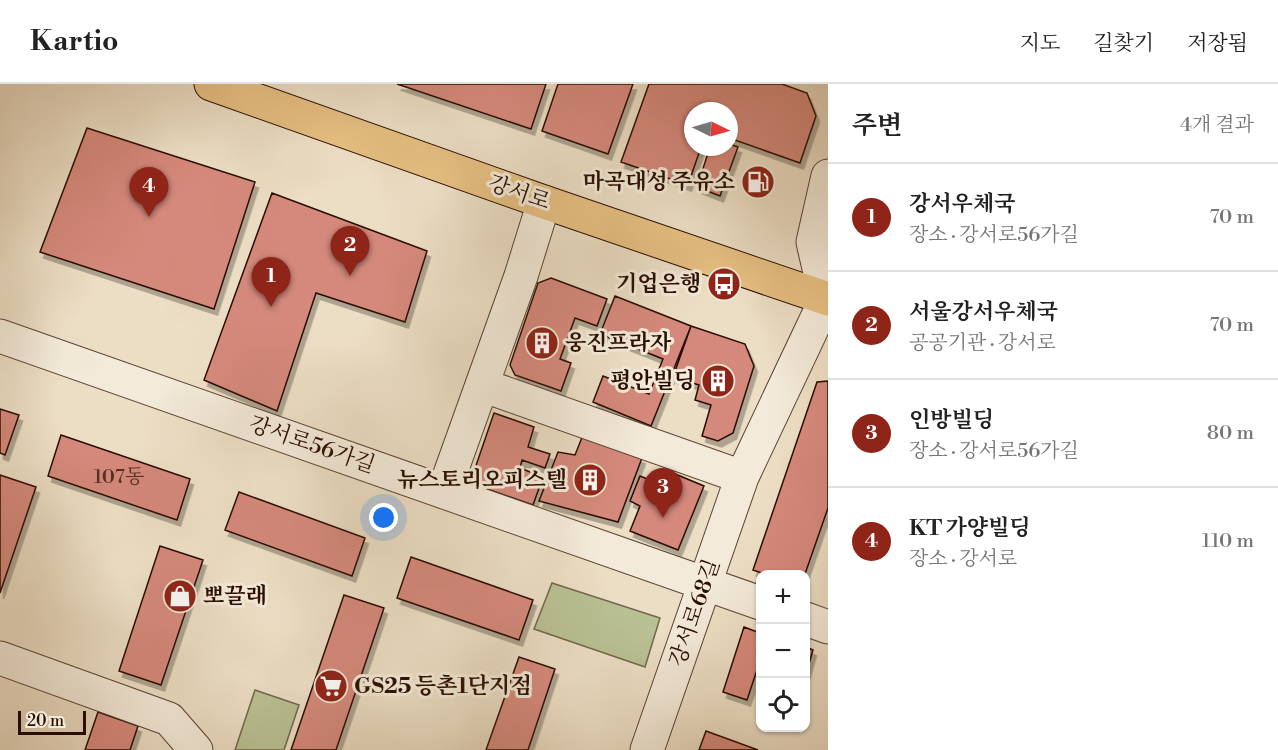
<!DOCTYPE html>
<html lang="ko">
<head>
<meta charset="utf-8">
<style>
	body { margin:0; font-family:"Libre Bodoni","Noto Serif KR",serif; background:#f2f2f2; color:#222 }
	.controls { position:absolute; right:18px; bottom:18px; display:grid; overflow:hidden; border-radius:12px; box-shadow:0 2px 4px #0004 }
	.controls button { width:54px; height:54px; display:grid; place-items:center; padding:0; border:0; border-bottom:2px solid #e0e0e0; background:#fff; color:#222; font:30px sans-serif }
	.compass { position:absolute; left:684px; top:18px; width:54px; height:54px; border-radius:50%; background:#fff; box-shadow:0 2px 4px #0004; rotate:95deg }
	.scale { position:absolute; left:18px; bottom:15px; width:68px; box-sizing:border-box; padding-left:6px; border:3px solid #290e01; border-top:0; font-size:16px; line-height:21px; white-space:nowrap; color:#290e01; -webkit-text-stroke:4px #f3ead9; paint-order:stroke }
	.you { position:absolute; left:384px; top:434px; width:21px; height:21px; margin:-15px; border:4px solid #fff; border-radius:50%; background:#1a73e8; box-shadow:0 0 0 9px #1a73e833 }
	.badge { display:grid; place-items:center; width:39px; height:39px; border-radius:50%; background:#8f2418; color:#fff; font-size:20px; font-weight:700 }
	.pin { position:absolute; translate:-50% -50px; filter:drop-shadow(0 2px 3px #0008) }
	.pin::after { content:''; position:absolute; top:32px; width:21px; height:18px; background:inherit; clip-path:polygon(0 0,100% 0,50% 100%) }
	.list { margin:0; padding:0; list-style:none }
	h2 { display:flex; justify-content:space-between; align-items:center; height:78px; margin:0; padding:0 24px; font-size:26px }
	h2 small { font-size:20px; font-weight:400; color:#767676 }
	.list li { display:grid; grid-template-columns:39px 1fr auto; gap:18px; align-items:center; box-sizing:border-box; height:108px; padding:0 24px; border-top:2px solid #e0e0e0 }
	.list b { display:block; font-size:22px; white-space:nowrap }
	.list p { margin:0; font-size:20px; white-space:nowrap; color:#767676 }
	.list em { font-size:20px; font-style:normal; color:#767676 }
	.icon { flex:none; width:33px; height:33px; fill:none; stroke:currentColor; stroke-width:2; stroke-linecap:round; stroke-linejoin:round }
	.map { position:relative; flex:none; width:828px; height:666px; overflow:hidden }
	header { display:flex; align-items:center; gap:36px; box-sizing:border-box; height:84px; padding:0 30px; background:#fff; border-bottom:2px solid #e0e0e0 }
	header strong { font-size:28px }
	nav { display:flex; gap:33px; margin-inline-start:auto; font-size:21px }
	main { display:flex }
	aside { flex:1; background:#fff }
	.map>svg:first-child { display:block }
	.green { fill:#b9c194; stroke:#71684a; stroke-width:1.5 }
	.building { fill:#d5897c; stroke:#290e01; stroke-width:1.5; filter:url(#shadow) }
	.lines { fill:none; stroke-linecap:round; stroke-linejoin:round }
	.minor-casing { stroke:#5a4232; stroke-width:35 }
	.major-casing { stroke:#290e01; stroke-width:35 }
	.minor { stroke:#f3ead9; stroke-width:33 }
	.major { stroke:#e6bf82; stroke-width:33 }
	.labels { text-anchor:middle; dominant-baseline:central; stroke-width:6; stroke-linejoin:round; paint-order:stroke }
	.number-label { font-size:20px; fill:#542d20 }
	.poi-label { font-size:22px; font-weight:bold; fill:#290e01; stroke:#f3ead9; text-anchor:end }
	.street-label { font-size:22px; fill:#290e01; stroke:#f3ead9 }
</style>
</head>
<body>
<header>
<strong>Kartio</strong>
<nav><a>지도</a><a>길찾기</a><a>저장됨</a></nav>
</header>
<main>
<div class="map">
<svg width="828" height="666" viewBox="0 0 828 666">
	<defs>
		<filter id="shadow"><feDropShadow dx="3.5" dy="6" stdDeviation="0" flood-color="#0004"/></filter>
	</defs>
	<rect width="100%" height="100%" fill="#ecdec5"/>
	<filter id="stains"><feTurbulence type="fractalNoise" baseFrequency=".00333" numOctaves="4"/><feColorMatrix values="0 0 0 0 .2 0 0 0 0 .09 0 0 0 0 .02 0 0 0 .5 -.17"/></filter>
	<radialGradient id="worn" r=".72"><stop offset=".6" stop-color="#630" stop-opacity="0"/><stop offset="1" stop-color="#630" stop-opacity=".3"/></radialGradient>
	<path class="green" d="M552,499L660,534L645,583L534,545Z
		M255,606L299,621L284,666H235Z"/>
	<path class="building" d="M397,0H546L531,45Z
		M558,0H633L608,70L542,47Z
		M649,0H782L807,9L816,32L800,79L729,54V27H693V63H701L688,101L621,78Z
		M87,44L255,98L214,225L40,168Z
		M729,60L738,63L720,112L697,103L710,63H729Z
		M272,109L427,167L405,238L316,209L277,327L204,296Z
		M551,194L607,215L597,242L575,234L560,275L571,279L561,307L515,291L510,281L538,199Z
		M615,212L691,242L651,342L593,318L603,292L649,310L663,275L600,250Z
		M691,242L745,260L754,282L733,349L718,357L702,352L711,321L695,316L699,301L673,293Z
		M828,297V424L805,490H765L753,486L817,298Z
		M0,325L19,331L5,371L0,369Z
		M494,329L534,343L528,363L550,370L545,384L522,376L520,384L543,393L533,421L470,399Z
		M61,351L190,395L177,436L48,392Z
		M583,351L642,374L618,438L539,417L558,368L575,371Z
		M668,387L704,402L678,466L630,447L640,422L630,417L640,392L662,401Z
		M0,391L36,403L0,509Z
		M239,408L365,454L352,492L225,446Z
		M160,462L203,476L161,601L119,587Z
		M411,473L533,516L519,556L397,514Z
		M344,511L384,524L336,666H291Z
		M744,543L760,549V577L747,616L723,608Z
		M806,563L813,566L806,590Z
		M519,573L555,585L528,666H486Z
		M98,628L138,642L130,666H85Z
		M706,647L758,666H699Z"/>
	<g class="lines">
		<defs>
			<path id="minor" d="M0,252L760,519
				M482,301L742,393
				M444,407L521,192L544,118
				M806,535L828,543
				M0,574L169,635L196,666
				M647,666L742,393L826,215L813,158L828,92"/>
			<path id="major" d="M211,0L544,118L828,215"/>
		</defs>
		<use href="#minor" class="minor-casing"/>
		<use href="#major" class="major-casing"/>
		<use href="#minor" class="minor"/>
		<use href="#major" class="major"/>
	</g>
	<defs>
		<symbol id="fuel-disc" viewBox="-11 -11 22 22"><circle r="9.5" fill="#8f2418" stroke="#f3ead9"/><path d="M-5.5-6h7V0h2V4h1.3V-2.5L3-4.5l.8-.8L6-3V5H2.5V1h-1V6h-7ZM-4.2-4.7v3.2H.2V-4.7Z" fill="#fff"/></symbol>
		<symbol id="bus-disc" viewBox="-11 -11 22 22"><circle r="9.5" fill="#8f2418" stroke="#f3ead9"/><path d="M-5-6H5V4H4V6H2V4H-2V6H-4V4H-5ZM-3.5-4V0h7V-4ZM-3.5 1.2v1.5H-2V1.2ZM2 1.2v1.5H3.5V1.2Z" fill="#fff"/></symbol>
		<symbol id="building-disc" viewBox="-11 -11 22 22"><circle r="9.5" fill="#8f2418" stroke="#f3ead9"/><path d="M-4-6H4V6H1V3H-1V6H-4ZM-2.5-4.3h1.7v1.8h-1.7ZM.8-4.3h1.7v1.8H.8ZM-2.5-1h1.7V.8h-1.7ZM.8-1h1.7V.8H.8Z" fill="#fff"/></symbol>
		<symbol id="shop-disc" viewBox="-11 -11 22 22"><circle r="9.5" fill="#8f2418" stroke="#f3ead9"/><path d="M-5-2.5h2.3a2.7 3.5 0 0 1 5.4 0H5L5.5 6h-11ZM-1.5-2.5h3a1.5 2.3 0 0 0-3 0Z" fill="#fff"/></symbol>
		<symbol id="supermarket-disc" viewBox="-11 -11 22 22"><circle r="9.5" fill="#8f2418" stroke="#f3ead9"/><path d="M-6-5.5h2.5l.6 2H6L4.5 2H-2.5L-4.4-4H-6ZM-1.5 3.2a1.3 1.3 0 1 0 .1 0ZM3 3.2a1.3 1.3 0 1 0 .1 0Z" fill="#fff"/></symbol>
	</defs>
	<g fill-rule="evenodd">
		<use href="#fuel-disc" x="739" y="79" width="38" height="38"/>
		<use href="#bus-disc" x="705" y="181" width="38" height="38"/>
		<use href="#building-disc" x="523" y="240" width="38" height="38"/>
		<use href="#building-disc" x="699" y="278" width="38" height="38"/>
		<use href="#building-disc" x="571" y="377" width="38" height="38"/>
		<use href="#shop-disc" x="161" y="493" width="38" height="38"/>
		<use href="#supermarket-disc" x="312" y="583" width="38" height="38"/>
	</g>
	<g class="labels">
		<g class="number-label">
			<text x="119" y="393">107동</text>
		</g>
		<g class="poi-label">
			<text x="735" y="98">마곡대성 주유소</text>
			<text x="701" y="200">기업은행</text>
			<text x="565" y="259" text-anchor="start">웅진프라자</text>
			<text x="695" y="297">평안빌딩</text>
			<text x="567" y="396">뉴스토리오피스텔</text>
			<text x="203" y="512" text-anchor="start">뽀끌래</text>
			<text x="354" y="602" text-anchor="start">GS25 등촌1단지점</text>
		</g>
		<g class="street-label">
			<text transform="translate(519 109) rotate(19)">강서로</text>
			<text transform="translate(312 361) rotate(19)">강서로56가길</text>
			<text transform="translate(695 529) rotate(-71)">강서로68길</text>
		</g>
	</g>
	<rect width="100%" height="100%" filter="url(#stains)"/>
	<rect width="100%" height="100%" fill="url(#worn)"/>
</svg>
<div class="controls">
<button>+</button>
<button>−</button>
<button><svg class="icon" aria-label="locate" viewBox="0 0 24 24"><circle cx="12" cy="12" r="6"/><path d="M12 2v4M12 18v4M2 12h4M18 12h4"/></svg></button>
</div>
<svg class="compass" viewBox="-18 -18 36 36"><path d="M0-13l5 13h-10z" fill="#e53935"/><path d="M0 13l5-13h-10z" fill="#767676"/></svg>
<div class="scale">20 m</div>
<div class="you"></div>
<div class="pin badge" style="left:271px;top:223px">1</div>
<div class="pin badge" style="left:350px;top:192px">2</div>
<div class="pin badge" style="left:663px;top:434px">3</div>
<div class="pin badge" style="left:149px;top:133px">4</div>
</div>
<aside>
<h2>주변<small>4개 결과</small></h2>
<ul class="list">
<li><span class="badge">1</span><div><b>강서우체국</b><p>장소 · 강서로56가길</p></div><em>70 m</em></li>
<li><span class="badge">2</span><div><b>서울강서우체국</b><p>공공기관 · 강서로</p></div><em>70 m</em></li>
<li><span class="badge">3</span><div><b>인방빌딩</b><p>장소 · 강서로56가길</p></div><em>80 m</em></li>
<li><span class="badge">4</span><div><b>KT 가양빌딩</b><p>장소 · 강서로</p></div><em>110 m</em></li>
</ul>
</aside>
</main>
</body>
</html>
